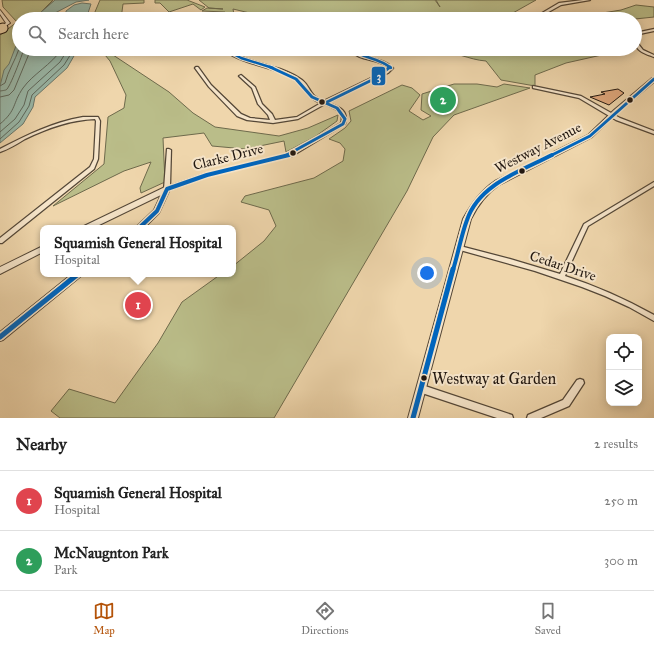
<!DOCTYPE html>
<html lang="en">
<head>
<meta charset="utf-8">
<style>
	body { margin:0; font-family:"IM FELL Great Primer",serif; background:#f6f6f6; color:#222 }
	.controls { position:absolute; right:12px; bottom:12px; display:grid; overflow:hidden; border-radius:8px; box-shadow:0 2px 10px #0003 }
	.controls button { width:36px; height:36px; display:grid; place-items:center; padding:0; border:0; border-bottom:1px solid #e0e0e0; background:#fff; color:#222; font:20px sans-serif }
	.you { position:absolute; left:427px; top:273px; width:14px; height:14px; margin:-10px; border:3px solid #fff; border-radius:50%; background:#1a73e8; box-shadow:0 0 0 6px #1a73e833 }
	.badge { display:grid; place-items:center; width:26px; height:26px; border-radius:50%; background:#b45309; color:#fff; font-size:13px; font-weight:700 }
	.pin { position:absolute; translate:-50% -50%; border:2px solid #fff; box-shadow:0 1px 4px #0006 }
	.popup { position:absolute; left:40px; top:225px; width:196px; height:52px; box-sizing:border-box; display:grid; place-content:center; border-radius:8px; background:#fff; filter:drop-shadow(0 1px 3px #0005); font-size:13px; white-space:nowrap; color:#767676 }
	.popup b { font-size:15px; color:#222 }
	.popup::after { content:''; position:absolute; left:50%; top:100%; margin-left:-8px; border:8px solid transparent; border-top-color:#fff }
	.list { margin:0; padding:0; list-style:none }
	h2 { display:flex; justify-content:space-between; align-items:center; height:52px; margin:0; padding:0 16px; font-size:17px }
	h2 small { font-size:13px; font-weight:400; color:#767676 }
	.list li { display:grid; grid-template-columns:26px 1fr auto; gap:12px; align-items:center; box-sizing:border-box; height:60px; padding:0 16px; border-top:1px solid #e0e0e0 }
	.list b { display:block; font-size:15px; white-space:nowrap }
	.list p { margin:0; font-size:13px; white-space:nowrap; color:#767676 }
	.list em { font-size:13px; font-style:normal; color:#767676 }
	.icon { flex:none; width:22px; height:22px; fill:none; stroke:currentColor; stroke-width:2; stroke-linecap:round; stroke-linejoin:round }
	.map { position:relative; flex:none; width:654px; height:418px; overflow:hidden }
	.search { position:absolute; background:#fff; box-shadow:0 2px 10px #0003; left:12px; right:12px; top:12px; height:44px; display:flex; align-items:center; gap:10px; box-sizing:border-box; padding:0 14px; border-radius:22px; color:#767676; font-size:15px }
	.sheet { height:172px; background:#fff }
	nav { display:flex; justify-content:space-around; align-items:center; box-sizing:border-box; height:56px; border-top:1px solid #e0e0e0; background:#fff; font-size:11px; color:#767676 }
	nav a { display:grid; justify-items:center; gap:2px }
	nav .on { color:#b45309 }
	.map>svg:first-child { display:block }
	.green { fill:#babd89; stroke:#6e6a4c }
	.water { fill:#9ab9aa; stroke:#6a786c }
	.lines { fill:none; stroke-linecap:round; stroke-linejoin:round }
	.shore { stroke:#5e685d; stroke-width:1 }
	.building { fill:#e1a97e; stroke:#211710 }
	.minor-casing { stroke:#544737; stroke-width:2.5 }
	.tertiary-casing { stroke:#544737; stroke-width:2 }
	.trunk-casing { stroke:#211710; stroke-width:11 }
	.minor { fill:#f5e4c9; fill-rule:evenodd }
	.tertiary { fill:#f5e4c9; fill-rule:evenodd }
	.trunk { stroke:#efd6ac; stroke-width:9 }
	.bus-1-far3-casing { stroke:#f5e4c9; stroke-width:4.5 }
	.bus-1-far2-casing { stroke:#f5e4c9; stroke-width:5.5 }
	.bus-1-far1-casing { stroke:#f5e4c9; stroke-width:7 }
	.bus-1-casing { stroke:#f5e4c9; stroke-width:8 }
	.bus-1-far3 { stroke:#0065bd; stroke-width:2.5 }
	.bus-1-far2 { stroke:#0065bd; stroke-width:3 }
	.bus-1-far1 { stroke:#0065bd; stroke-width:4 }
	.bus-1 { stroke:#0065bd; stroke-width:5 }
	.bus-dot { fill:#211710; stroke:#f5e4c9; stroke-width:1.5 }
	.labels { text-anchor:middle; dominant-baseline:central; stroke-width:4; stroke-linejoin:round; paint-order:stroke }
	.street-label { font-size:14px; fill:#211710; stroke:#f5e4c9 }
	.near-bus-label { font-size:16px; fill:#211710; stroke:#f5e4c9; text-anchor:start }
	.line-badge { stroke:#f5e4c9; stroke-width:1.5 }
	.badge-label { font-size:11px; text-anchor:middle; font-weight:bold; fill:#fff }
</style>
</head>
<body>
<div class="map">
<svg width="654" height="418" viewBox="0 0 654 418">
	<rect width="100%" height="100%" fill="#efd6ac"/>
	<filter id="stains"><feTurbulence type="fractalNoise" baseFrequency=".005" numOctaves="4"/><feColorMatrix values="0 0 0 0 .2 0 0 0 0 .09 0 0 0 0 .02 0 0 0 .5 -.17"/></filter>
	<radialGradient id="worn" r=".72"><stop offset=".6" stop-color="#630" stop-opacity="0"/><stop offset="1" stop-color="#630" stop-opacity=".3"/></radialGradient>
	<path class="green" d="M2,0H53L42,11L55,0L40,19H19V49L8,82L0,86V35L17,22L3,7Z
		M100,0H144V3L123,4L121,19H92Z
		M155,0H187L205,7L201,10L193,4L169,12L160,3H155Z
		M199,0H435L440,7L436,0H536L504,18L253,19L258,15L233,9L234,15L231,19H226L225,12L202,11L207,8L223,9L209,8Z
		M636,5L654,7V17L635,19H578V17L621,10Z
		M100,49H110L107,51L169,92L193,113L215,127L279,136L308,128L338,115L337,121L316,136L286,152L284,141L245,149L212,146L204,133L163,138L165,182L141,193L140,188L151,162L124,171L53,206L104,164L108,117L124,108L126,95L110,61Z
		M432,49H613L615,52L566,63L535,75V86L501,80L486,61C469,60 453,50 435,52Z
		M454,84H477L497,87L504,84L530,88L454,115L433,137L407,191L274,418H60L51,411L69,389L115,403L158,343L182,302L221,274H233V266L264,241L276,226L269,210L241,202L245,196L314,178L343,161L345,149L340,143L329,139L345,128L351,121L349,111L402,85L412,88L420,95L409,111L423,120L431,116L421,110L422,94Z"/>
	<path class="water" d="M55,0H89L76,2L55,13L54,15L56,16L54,19H33Z
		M82,3L91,4L86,19H66V11L74,5Z
		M19,38V49H78L67,68L35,97L33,107L23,124L0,143V86L4,70L9,64Z"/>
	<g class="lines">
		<path class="shore" d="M0,86L5,83C8,71 15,61 19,49
			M0,91C1,91 6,90 6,90C10,88 22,55 24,49
			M0,97L9,95L14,90L31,49
			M0,124C17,110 12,104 23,88C33,74 51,65 62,49
			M0,132L15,119L24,105L28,91L60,62L68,49
			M0,139L19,122L29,106L32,95L64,65L74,49"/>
	</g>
	<path class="building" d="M618,89L624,93L609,105L590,97L605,94L601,92Z"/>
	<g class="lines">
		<defs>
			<path id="minor" d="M583,0H590L561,5L536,19H532L559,3Z
				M193,14L196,15V19H192Z
				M654,29V31L635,35V33Z
				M635,41H636L643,50L654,55V57C646,54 635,51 635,41Z
				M225,49H269L267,50L230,51C251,65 281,64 302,80C312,88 308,96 324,101L386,71L389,68C377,57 361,63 348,49H352C364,61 382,56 393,68L388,73L328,103C339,107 349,110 345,124L292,156L208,176L169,190H165L164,189L167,149H169L171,150L170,186L205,174L288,154L341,123C345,111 334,108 325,104L298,119L273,123L247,120L237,116L209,87L195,68L196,67H198L211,85L241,114L250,118L270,120L268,115L258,104L252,88L239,76L241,75L255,87L262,104L272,114L275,120L297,117L321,103C309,99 309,93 301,84C299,81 295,79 291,77C270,66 243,64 225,51Z
				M533,86L581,96L620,118L654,131V134L616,120L579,98L533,88Z
				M83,117H98L100,121L98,159L94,169L2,243H0V238L90,167L94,159L96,121L95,119C70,120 48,128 25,139C17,144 9,149 0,152V149C27,135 53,122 83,117Z
				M654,182V186L588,226L565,276C596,286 625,299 654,315V321L629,307L605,296L582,287L535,271L460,250H458L457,248L458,246H460L510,259L560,274L584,224Z
				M580,379L583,380L584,383L569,406L541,418H527L528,415L563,400L577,380Z
				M422,385L512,415L513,418H497L419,392L418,389L419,386Z"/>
			<path id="tertiary" d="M0,10L10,23L0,30V27L6,23L0,14Z
				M652,78H654V82L618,112L592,137L499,185C486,194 478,205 471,219L418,418H408L463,219C471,204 480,191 495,181L588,135L614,110Z
				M165,187H169L170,189L159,213L144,228H135L154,210L161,195L93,228H83L84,226Z
				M43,246V252L0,274V267Z
				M72,274H82L81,276L3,340L0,341V332Z"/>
			<path id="trunk" d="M0,29L3,28"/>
		</defs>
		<use href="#minor" class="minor-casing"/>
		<use href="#tertiary" class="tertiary-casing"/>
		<use href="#trunk" class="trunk-casing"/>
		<use href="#minor" class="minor"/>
		<use href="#tertiary" class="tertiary"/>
		<use href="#trunk" class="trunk"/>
		<defs>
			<path id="bus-1-far3" d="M267,49L226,50L241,58L273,68
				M350,49C362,58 380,58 391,68"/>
			<path id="bus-1-far2" d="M270,67L296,79L312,97L337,108L345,119L343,124L285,156
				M325,103L374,79L390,67
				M550,156L590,136L654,79"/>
			<path id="bus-1-far1" d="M139,228L157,211L167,189L207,175L289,155
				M453,270C458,254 461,236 467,220C479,184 521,171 552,155"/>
			<path id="bus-1" d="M0,337L78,274
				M413,418L453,269"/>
		</defs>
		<use href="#bus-1-far3" class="bus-1-far3-casing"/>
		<use href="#bus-1-far2" class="bus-1-far2-casing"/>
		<use href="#bus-1-far1" class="bus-1-far1-casing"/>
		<use href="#bus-1" class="bus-1-casing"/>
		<use href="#bus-1-far3" class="bus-1-far3"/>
		<use href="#bus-1-far2" class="bus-1-far2"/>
		<use href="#bus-1-far1" class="bus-1-far1"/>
		<use href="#bus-1" class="bus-1"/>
	</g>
	<g class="bus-dot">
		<circle cx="630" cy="100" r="3.5"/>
		<circle cx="322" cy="102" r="3.5"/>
		<circle cx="293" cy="153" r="3.5"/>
		<circle cx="522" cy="171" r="3.5"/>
		<circle cx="424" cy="378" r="3.5"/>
	</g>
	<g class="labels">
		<g class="street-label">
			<text transform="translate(538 148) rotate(-27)">Westway Avenue</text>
			<text transform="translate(228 157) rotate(-14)">Clarke Drive</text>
			<text transform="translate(563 266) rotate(18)">Cedar Drive</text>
		</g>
		<g class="near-bus-label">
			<text x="432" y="378">Westway at Garden</text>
		</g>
	</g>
	<rect class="line-badge" x="371" y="66" width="15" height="20" rx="4" fill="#0065bd"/>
	<g class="badge-label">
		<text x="379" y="80">3</text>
	</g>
	<rect width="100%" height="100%" filter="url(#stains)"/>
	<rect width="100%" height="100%" fill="url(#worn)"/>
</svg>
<div class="controls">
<button><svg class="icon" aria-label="locate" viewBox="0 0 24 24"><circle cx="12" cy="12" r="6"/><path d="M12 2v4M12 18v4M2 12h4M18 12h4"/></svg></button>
<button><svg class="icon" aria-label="layers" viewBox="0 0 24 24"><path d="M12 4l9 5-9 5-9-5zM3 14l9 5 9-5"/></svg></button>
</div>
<div class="you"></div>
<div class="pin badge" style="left:138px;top:305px;background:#e0444e">1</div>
<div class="popup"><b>Squamish General Hospital</b>Hospital</div>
<div class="pin badge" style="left:443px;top:100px;background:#2e9e5b">2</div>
<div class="search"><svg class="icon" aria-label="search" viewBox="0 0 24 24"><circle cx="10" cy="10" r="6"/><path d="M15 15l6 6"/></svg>Search here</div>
</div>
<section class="sheet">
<h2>Nearby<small>2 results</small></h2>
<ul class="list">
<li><span class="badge" style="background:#e0444e">1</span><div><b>Squamish General Hospital</b><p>Hospital</p></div><em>250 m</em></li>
<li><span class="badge" style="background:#2e9e5b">2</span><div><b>McNaugnton Park</b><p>Park</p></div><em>300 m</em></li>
</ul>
</section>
<nav>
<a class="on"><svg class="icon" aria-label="map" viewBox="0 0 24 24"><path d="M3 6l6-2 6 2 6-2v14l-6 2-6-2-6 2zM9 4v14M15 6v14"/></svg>Map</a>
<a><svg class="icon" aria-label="directions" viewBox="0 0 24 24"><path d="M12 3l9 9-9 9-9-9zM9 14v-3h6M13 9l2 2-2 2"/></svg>Directions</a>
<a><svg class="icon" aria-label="saved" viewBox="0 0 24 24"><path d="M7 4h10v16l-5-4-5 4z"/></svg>Saved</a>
</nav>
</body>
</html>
